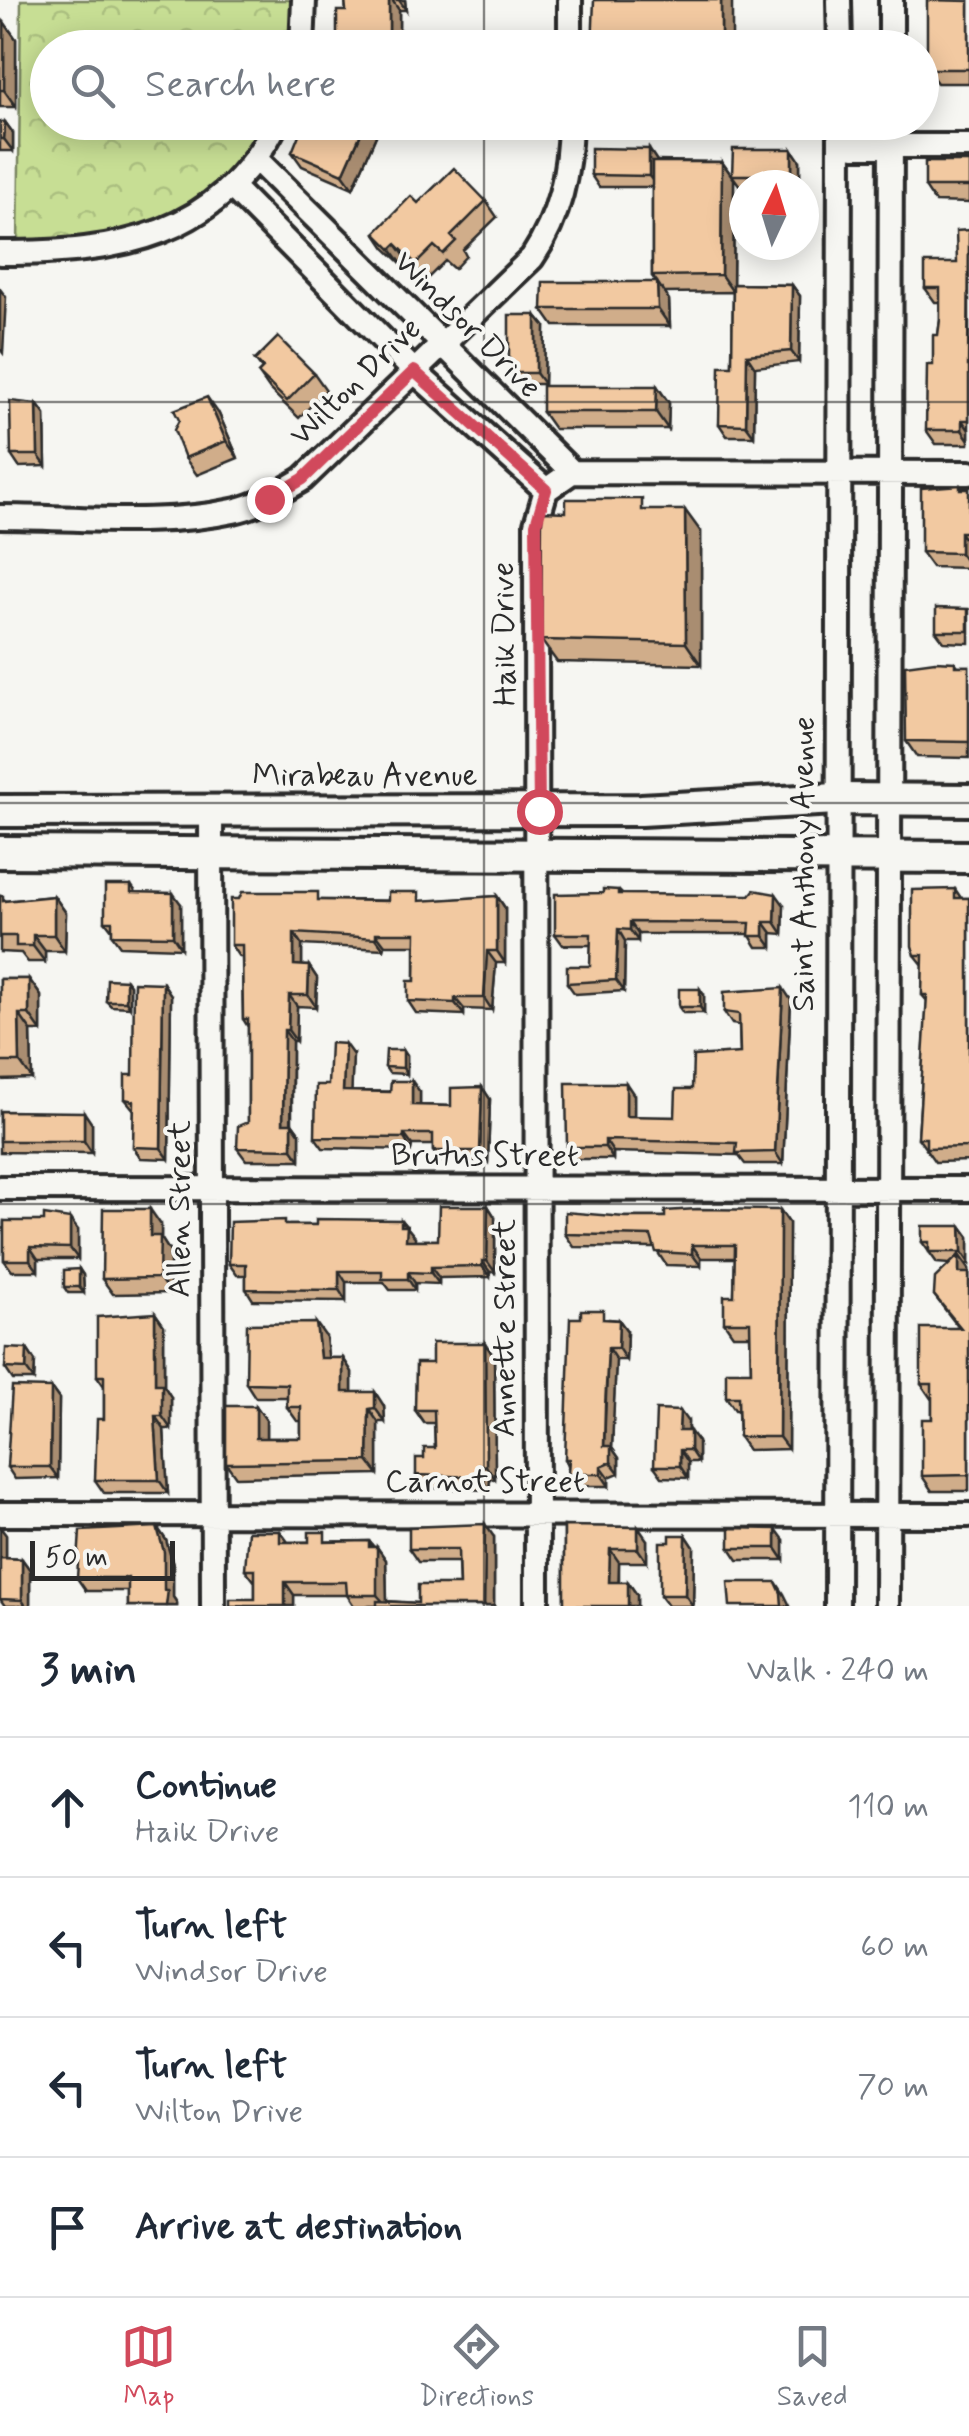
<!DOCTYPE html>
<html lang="en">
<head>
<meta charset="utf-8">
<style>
	body { margin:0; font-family:Mynerve,sans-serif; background:#f6f6f7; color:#1f2937 }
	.compass { position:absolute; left:729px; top:170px; width:90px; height:90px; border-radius:50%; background:#fff; box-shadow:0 5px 25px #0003; rotate:4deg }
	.scale { position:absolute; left:30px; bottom:25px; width:145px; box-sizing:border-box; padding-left:10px; border:5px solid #2b2b2b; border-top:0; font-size:28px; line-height:35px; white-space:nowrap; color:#2b2b2b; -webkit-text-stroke:8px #f6f6f2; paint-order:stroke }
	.stop { position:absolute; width:30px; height:30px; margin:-22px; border:8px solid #d1495b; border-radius:50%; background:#fff }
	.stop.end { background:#d1495b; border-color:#fff; box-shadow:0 2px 10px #0008 }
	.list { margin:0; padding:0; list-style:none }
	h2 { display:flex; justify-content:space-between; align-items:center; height:130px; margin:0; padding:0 40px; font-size:42px }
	h2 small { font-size:32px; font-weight:400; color:#747a83 }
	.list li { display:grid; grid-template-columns:65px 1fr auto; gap:30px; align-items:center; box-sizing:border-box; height:140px; padding:0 40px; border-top:2px solid #e0e1e3 }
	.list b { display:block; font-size:38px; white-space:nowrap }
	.list p { margin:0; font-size:32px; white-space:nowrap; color:#747a83 }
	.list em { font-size:32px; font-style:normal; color:#747a83 }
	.icon { flex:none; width:55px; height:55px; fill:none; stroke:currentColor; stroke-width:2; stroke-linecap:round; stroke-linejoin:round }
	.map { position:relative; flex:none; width:969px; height:1606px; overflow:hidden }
	.search { position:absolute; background:#fff; box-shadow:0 5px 25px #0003; left:30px; right:30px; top:30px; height:110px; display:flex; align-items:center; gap:25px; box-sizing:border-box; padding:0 35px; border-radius:55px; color:#747a83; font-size:38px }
	.sheet { height:690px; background:#fff }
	nav { display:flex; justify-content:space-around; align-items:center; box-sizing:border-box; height:140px; border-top:2px solid #e0e1e3; background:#fff; font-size:28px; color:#747a83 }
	nav a { display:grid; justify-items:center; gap:5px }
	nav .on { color:#d1495b }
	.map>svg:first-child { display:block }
	.forest { fill:url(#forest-crowns); stroke:#798460; stroke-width:2.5 }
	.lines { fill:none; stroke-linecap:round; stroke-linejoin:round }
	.street-casing { stroke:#2b2b2b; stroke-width:30 }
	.secondary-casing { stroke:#2b2b2b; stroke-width:38 }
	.street { stroke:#f6f6f2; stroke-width:22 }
	.secondary { stroke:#f6f6f2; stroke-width:30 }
	.wall { fill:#d0ad8a; stroke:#2b2b2b; stroke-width:2.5 }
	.shaded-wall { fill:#a98d71; stroke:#2b2b2b; stroke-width:2.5 }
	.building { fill:#f2c9a1; stroke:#2b2b2b; stroke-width:2.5 }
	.route { stroke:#d1495b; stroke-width:12 }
	.grid { fill:none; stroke:#2b2b2b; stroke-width:2.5; stroke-opacity:0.55 }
	.labels { text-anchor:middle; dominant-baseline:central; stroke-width:8; stroke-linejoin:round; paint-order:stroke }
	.street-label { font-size:32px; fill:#2b2b2b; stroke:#f6f6f2 }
</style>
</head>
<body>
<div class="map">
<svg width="969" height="1606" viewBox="0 0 969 1606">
	<defs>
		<pattern id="forest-crowns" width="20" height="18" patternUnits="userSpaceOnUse" patternTransform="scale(2.5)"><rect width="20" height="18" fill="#c7de94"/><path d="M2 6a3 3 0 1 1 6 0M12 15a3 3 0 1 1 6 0" fill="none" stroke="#abbf80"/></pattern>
	</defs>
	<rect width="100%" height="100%" fill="#f6f6f2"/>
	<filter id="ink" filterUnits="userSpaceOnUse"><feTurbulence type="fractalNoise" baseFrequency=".01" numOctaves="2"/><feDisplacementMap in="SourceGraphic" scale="20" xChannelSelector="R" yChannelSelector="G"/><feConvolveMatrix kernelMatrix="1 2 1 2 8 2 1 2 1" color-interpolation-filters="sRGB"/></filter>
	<g filter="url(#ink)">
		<path class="forest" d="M21,0H291L289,47L48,48V122L263,123C202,230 128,232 18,247Z"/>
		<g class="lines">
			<defs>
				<path id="street" d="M570,0V48
					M839,0L840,48
					M891,0V48
					M302,48L304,0
					M840,142L854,146H969
					M258,161L572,472L969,473
					M233,188L414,371L546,490
					M0,253C119,253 218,238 277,122
					M0,517C75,517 159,527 233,511C258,506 281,492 303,479L532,258C560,216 569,173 570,122
					M211,812L213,1606
					M0,1188L969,1189
					M0,1514L969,1515
					M537,1606L536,524L546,490L572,472
					M837,1606L840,122
					M887,1606L891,122"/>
				<path id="secondary" d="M0,811L641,810L836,799L969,800
					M0,852L969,857"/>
			</defs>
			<use href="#street" class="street-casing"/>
			<use href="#secondary" class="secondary-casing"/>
			<use href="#street" class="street"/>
			<use href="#secondary" class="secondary"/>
		</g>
		<path class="wall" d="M345,0H405L406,10H399V48H338L337,46L346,11Z
			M969,1V83H937L927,69Z
			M0,22H4L16,39V107H0Z
			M0,122H5L13,133V151H0Z
			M316,122H382L353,188L302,166L292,152Z
			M597,122H658V126H600Z
			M738,122H799V126H741Z
			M657,161L722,162L734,179L733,284L792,285L800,296L799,362L755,367L754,436H727L719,424L732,366L733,292L665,293L669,300L670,326H554L542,309L656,282L652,276V187H599L591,175Z
			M800,161V185L740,186L732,175Z
			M969,162V203L935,202L925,187Z
			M486,201L497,217L463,250L466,256L454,269L445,261L427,279L407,259L402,264L385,248L375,233L418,203Z
			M969,230V444H936L926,430L940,320V302H935L925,288L957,263Z
			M536,315L545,326L544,384H517L509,373Z
			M255,360L314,373L326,390L299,418L270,390L258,373L262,369Z
			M657,386L669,403L668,429H554L542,412Z
			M37,404L45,415L46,466L19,467L11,455Z
			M219,414L238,458L197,475L185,458Z
			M960,485L963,489H969V568L932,567L921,552Z
			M701,532V665L557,662L541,640Z
			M969,610V643L944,642L936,631Z
			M955,662L958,666H969V758L917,757L906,741Z
			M131,885L136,892L181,904V948L120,946L112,935V930L105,921Z
			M955,889L961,898H969V1161L935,1162L918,1138L927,1001L922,995L923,965L915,955Z
			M618,890L622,894L784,905L783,934L772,933V947H757L749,934H638V941H625L624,991L575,994L567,983L590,966L591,945H563L555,934L603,893Z
			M0,896L6,901L54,896L66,913L65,951H45V962H28L21,953L0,952Z
			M497,896L505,908V963H496L492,1010L464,1009V1015L416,1013L408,1001L415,981V945H385L384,949L302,945V966H309L317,978L316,1007L297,1006L296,1041H292V1123L300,1134V1160H246L237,1148L248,1122V1027L243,1019L242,957H239L231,945L239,899L425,901Z
			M0,979H29L41,996V1031H31L32,1079L0,1080Z
			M126,980L130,985V1007L111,1006L106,1001Z
			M163,983L171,995L169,1159L141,1158L133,1147L134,1110L125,1099Z
			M704,995V1013H683L679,1007Z
			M791,1000L783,1164H745L738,1155L613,1152V1159H575L567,1147L634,1095V1117H675L692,1089L740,1053L739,1025L732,1024L724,1012Z
			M403,1050L407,1056V1074L389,1073L385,1067Z
			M353,1055L351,1091L420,1092V1105L451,1106L482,1087L490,1099L488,1162H441L433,1151V1145H412L411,1150L323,1148L315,1137L328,1085Z
			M0,1111L92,1124V1153L0,1152Z
			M488,1206L495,1217V1272H490V1277L439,1278V1284L415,1283V1290H390L384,1282H346V1301L253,1300L246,1289V1275H237L229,1264L289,1225H316L401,1220L415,1237L414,1240H438Z
			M780,1210L789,1223L788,1449L748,1450L739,1437L738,1410H735L726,1397L751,1371L750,1335H733L724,1322L734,1296L735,1258H701V1266L666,1265L655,1248L574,1247L565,1234L625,1217H665Z
			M4,1221L78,1230V1259H38V1271H12L4,1260Z
			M161,1225V1238L170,1252V1293L113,1294L102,1279Z
			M961,1226L969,1237V1264H965L969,1269V1491H932L922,1476L932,1419V1400L921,1384L959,1328L934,1295L950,1264L937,1263L922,1242Z
			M79,1269L83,1275L84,1293H68L64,1287Z
			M155,1313L164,1326V1386L171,1397V1429H164L168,1493H104L95,1480L104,1419V1386L97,1376Z
			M609,1319L619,1320L627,1331L626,1360H616L613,1418L612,1448L619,1458V1473L609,1477V1486H576L568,1474V1465L565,1459Z
			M326,1337L328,1358H343L352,1372V1392L384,1406L385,1422H378V1474L236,1477L226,1463L256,1406L266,1420V1438H301V1421H297L287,1407V1397H255L246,1383Z
			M485,1343L494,1357L495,1479H490L489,1490L425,1488L416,1475L435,1448L434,1423H424L415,1410L432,1363Z
			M27,1349L35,1361L34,1380H13L5,1368Z
			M51,1388L59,1399L58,1478L15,1479L7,1467Z
			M688,1422V1431L698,1442V1462H688V1478L662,1477L654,1466Z
			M564,1526L647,1540V1562H619V1582H628L637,1595V1606H564Z
			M157,1527L166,1540L173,1565V1597L177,1603V1606H128V1591H86L77,1578Z
			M280,1531L288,1542L369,1541L374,1547H377L386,1560L387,1601L418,1603L459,1585L458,1562H418L409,1549L494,1537V1606H354L347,1595H294V1606H230L255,1599V1582L245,1569Z
			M6,1535V1558L22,1559L30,1570V1606H5L0,1599Z
			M686,1535L694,1547L693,1606H668L660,1595Z
			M784,1540V1560H738L730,1548Z"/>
		<path class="shaded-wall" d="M389,0H392L399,10V48H390L389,46Z
			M399,0H405L406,10Z
			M721,0H732V48H721Z
			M4,22L16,39V107L4,90Z
			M5,122L13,133V151L4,139Z
			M366,122H382L353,188L343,174Z
			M649,149L657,161V187L649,176Z
			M792,149L800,161V185L792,175Z
			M722,162L734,179L733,292L721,275Z
			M396,244L407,259L402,264L391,249Z
			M657,282L669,300L670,326L658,309Z
			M792,285L800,296L799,362L791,351Z
			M0,289L6,297L3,353L0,349Z
			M536,315L545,326L544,384L536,373Z
			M747,355L755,367L754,436L746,425Z
			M657,386L669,403L668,429L656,412Z
			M207,397L219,414L238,458L226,441Z
			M37,404L45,415L46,466L38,455Z
			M962,420L969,430V440L962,430Z
			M685,510L701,532V665L686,643Z
			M960,532L969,545V566L960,553Z
			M173,893L181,904V948L173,936Z
			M776,894L784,905L783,934L775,922Z
			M54,896L66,913L65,951L54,935Z
			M497,896L505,908V963L497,951Z
			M630,922L638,934V941L630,930Z
			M764,922L772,933V947L764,936Z
			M618,929L625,941L624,991L616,980Z
			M294,933L302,945V977L294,965Z
			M376,933L385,945L384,949L376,938Z
			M33,935L45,951V962L33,946Z
			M487,951L496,963L492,1010L484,998Z
			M309,966L317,978L316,1007L308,995Z
			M29,979L41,996V1031L29,1014Z
			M126,980L130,985V1007L126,1001Z
			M163,983L171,995L169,1159L161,1148Z
			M783,988L791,1000L783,1164L775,1152Z
			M700,989L704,995V1013L700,1007Z
			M289,995L297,1006L296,1041L288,1030Z
			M455,998L464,1009V1015L455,1003Z
			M19,1014L31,1031L32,1079L20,1062Z
			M284,1030L292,1041L291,1134L283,1123Z
			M345,1044L353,1055L351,1103L343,1091Z
			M403,1050L407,1056V1074L403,1068Z
			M412,1081L420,1092V1116L412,1105Z
			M626,1083L634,1095V1128L626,1116Z
			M482,1087L490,1099L488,1162L480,1151Z
			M84,1112L92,1124V1153L84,1141Z
			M292,1123L300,1134V1160L292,1149Z
			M404,1134L412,1145L411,1150L404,1138Z
			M605,1140L613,1152V1159L605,1147Z
			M488,1206L495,1217V1272L487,1261Z
			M150,1209L161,1225V1238L170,1252V1293L159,1278L150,1236Z
			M780,1210L789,1223L788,1449L779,1437Z
			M70,1219L78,1230V1259L70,1248Z
			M401,1220L415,1237L414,1251L406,1240L401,1226Z
			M961,1226L969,1237V1263L962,1252Z
			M692,1245L701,1258V1266L692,1254Z
			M30,1247L38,1259V1271L30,1260Z
			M959,1255L969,1269V1287L959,1273Z
			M482,1261L490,1272V1277L482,1266Z
			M431,1267L439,1278V1284L431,1273Z
			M79,1269L83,1275L84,1293L79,1287Z
			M339,1271L346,1282V1301L339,1290Z
			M408,1272L415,1283V1290L408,1279Z
			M155,1313L164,1326V1386L171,1397V1429L162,1416L155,1384Z
			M619,1320L627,1331L626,1360L618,1348Z
			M316,1323L326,1337L330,1372L320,1358Z
			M485,1343L494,1357L495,1479L486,1466Z
			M608,1348L616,1360L612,1448L619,1458V1473L611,1462L604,1446Z
			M27,1349L35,1361L34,1380L26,1369Z
			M343,1358L352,1372V1406L343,1392Z
			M51,1388L59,1399L58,1478L50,1467Z
			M375,1392L384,1406L385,1422L375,1408Z
			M256,1406L266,1420V1452L256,1438Z
			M369,1409L378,1422V1474L368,1461Z
			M680,1411L688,1422L687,1442L679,1431Z
			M155,1416L164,1429L168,1493L159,1480Z
			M690,1431L698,1442V1462L690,1450Z
			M680,1450L688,1462V1478L680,1466Z
			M480,1465L490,1479L489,1490L480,1477Z
			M601,1466L609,1477V1486L601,1474Z
			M485,1524L494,1537V1606H484Z
			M0,1527L6,1535V1570L0,1562Z
			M157,1527L166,1540L173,1565V1597L177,1603V1606H166Z
			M638,1527L647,1540V1562L638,1549Z
			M776,1529L784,1540V1560L776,1548Z
			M686,1535L694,1547L693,1606L685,1595Z
			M369,1541L377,1552V1547L386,1560L387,1606L377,1595Z
			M610,1549L619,1562L618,1595L609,1582Z
			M22,1559L30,1570V1606H26L22,1600Z
			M285,1582L294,1595V1606H285Z
			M628,1582L637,1595V1606H628Z
			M776,1582L784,1594L790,1606H782Z"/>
		<path class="building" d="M345,0H389V46L362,45V48H350V46H337V11H346Z
			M594,0H721V48H592Z
			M927,0L969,1V69H927Z
			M0,22H4V90H0Z
			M0,122H5L4,139H0Z
			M304,122H366L343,174L292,152Z
			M591,148L649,149V176L591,175Z
			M733,149H792V175H732Z
			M652,162H722L721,275L652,276Z
			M925,162H969V187H925Z
			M454,168L486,201L451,236L456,241L443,254L434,246L416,264L396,244L391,249L375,233L411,196L418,203Z
			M969,230L968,366H969V420H962V430H926L927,365H933V335H938L940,320V288H925V263H957L956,231Z
			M543,282H657L658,309H542Z
			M733,284L792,285L791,351L747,355L746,425L719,424L720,366H732Z
			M509,315H536V373H509Z
			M278,337L314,373L287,401L258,373L263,368L255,360Z
			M542,386H657L656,412H542Z
			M207,397L226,441L185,458L174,430L179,420L174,410Z
			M10,401L37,404L38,455H11Z
			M960,485V489H969V515L968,532H960V553L921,552V488Z
			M566,499H642V510H685L686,643L541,640L542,511L566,512Z
			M936,608L968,609V631H936Z
			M935,661L955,662V666H969V742L906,741L905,665Z
			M105,885H131V892L173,893V936L112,935V921H105Z
			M603,889L618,890V894L750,895L754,890L776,894L775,922H764V936H749L750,923L630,922V930L618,929L616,980L567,983V966H590L591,934H555V894L603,893Z
			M955,889V898H969V1147L926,1148V1138H918L927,995H922L923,955H915L912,946V890Z
			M242,892H318V900L388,901V892H419V901L497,896V951H487L484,998H455V1003L408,1001V981H415L416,933H376V938L294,933V965L309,966L308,995H289L288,1030H284L283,1123H292V1149L237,1148L238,1126L248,1122V1019H243L242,945H231V899H239Z
			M0,896H3V901L54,896V935H33V946H16V936H0Z
			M0,979H29V1014H19L20,1062H0Z
			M107,979L126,980V1001H106Z
			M134,982L163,983L161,1148L133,1147L134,1101L125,1099V1075H133Z
			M783,988L775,1152L736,1153L737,1143L605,1140V1147H567L566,1083H626V1116L675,1117L676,1089H692L693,1056L740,1053L739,1014L724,1012V992Z
			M679,989H700V1007H679Z
			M330,1043L345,1044L343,1091L390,1092L391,1081H412V1105L451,1106V1088L482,1087L480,1151H433V1134H404V1138L315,1137L316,1085H328Z
			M386,1050H403V1068L385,1067Z
			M0,1111L84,1112V1141H0Z
			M439,1206H488L487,1261H482V1266L431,1267V1273L408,1272V1279H382V1271H339V1290L246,1289V1264H229L230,1222L285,1220V1225H316V1219L401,1220V1226H407L406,1240H438Z
			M103,1209H150V1236H160L159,1278L102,1279Z
			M697,1209L780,1210L779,1437H739L738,1397H726V1371H751L750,1322H724V1296H734L735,1245H692V1254L656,1252L651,1236L565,1234V1212L625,1217H665V1211Z
			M44,1215L70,1219V1248L30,1247V1260H4V1221H44Z
			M922,1226H961L962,1252H929V1242H922Z
			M959,1255V1273H969V1475L922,1476V1419H932V1384H921V1328H961L934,1295L935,1278Z
			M79,1269V1287H64V1270Z
			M581,1310H603V1319L619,1320L618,1348H608L605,1407L604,1446H611V1462L601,1466V1474H568L569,1459H565L570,1318H581Z
			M155,1313V1384H162V1416H155L159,1480H95L97,1419H104V1376H97V1317Z
			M316,1323L320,1358H343V1392H375V1408L369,1409L368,1461L226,1463V1406H256V1438H301V1407H287V1384L246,1383L247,1324Z
			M432,1343H485L486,1466L480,1465V1477L416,1475V1458H424V1448H435L434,1410H415L416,1363H432Z
			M6,1348L27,1349L26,1369L5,1368Z
			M12,1387L51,1388L50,1467H7Z
			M656,1410L680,1411L679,1431H690V1450H680V1466H654Z
			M485,1524L484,1606H377V1601L418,1603V1585H459L458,1549H409V1527Z
			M564,1526L638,1527V1549H610L609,1582H628V1606H564Z
			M157,1527L164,1552V1590H168L166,1606H128V1578H77L80,1531Z
			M730,1528L776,1529V1548H730Z
			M248,1531H280V1542H309V1532H325V1542L369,1541V1547H377V1595H347L346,1582H285V1606H230V1599H255V1569H245Z
			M670,1535H686L685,1595H660V1542H670Z
			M0,1558L22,1559V1600L0,1599Z
			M728,1582H776L781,1593L782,1606H730Z"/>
	</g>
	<g class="lines" filter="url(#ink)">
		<path class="route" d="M269,499L303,479L414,371L546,490L536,524L539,811"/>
	</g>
	<path class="grid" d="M484,0V48M484,122V1606M0,402H969M0,803H969M0,1204H969"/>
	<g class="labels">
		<g class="street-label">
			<text transform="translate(467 325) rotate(45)">Windsor Drive</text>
			<text transform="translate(356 382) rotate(-44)">Wilton Drive</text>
			<text transform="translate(505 634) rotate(-91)">Haik Drive</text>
			<text x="365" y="776">Mirabeau Avenue</text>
			<text transform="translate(804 864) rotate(-90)">Saint Anthony Avenue</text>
			<text x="485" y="1156">Brutus Street</text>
			<text transform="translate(180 1209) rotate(-90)">Allen Street</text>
			<text transform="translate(505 1328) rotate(-90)">Annette Street</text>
			<text x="485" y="1482">Carnot Street</text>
		</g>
	</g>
</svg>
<svg class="compass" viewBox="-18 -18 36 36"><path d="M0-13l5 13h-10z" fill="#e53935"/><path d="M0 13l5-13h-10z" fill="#747a83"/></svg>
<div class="scale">50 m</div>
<div class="stop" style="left:539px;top:811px"></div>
<div class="stop end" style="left:269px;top:499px"></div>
<div class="search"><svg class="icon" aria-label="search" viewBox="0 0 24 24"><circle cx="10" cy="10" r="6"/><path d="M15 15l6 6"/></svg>Search here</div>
</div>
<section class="sheet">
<h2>3 min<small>Walk · 240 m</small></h2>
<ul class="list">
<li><svg class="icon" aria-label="ahead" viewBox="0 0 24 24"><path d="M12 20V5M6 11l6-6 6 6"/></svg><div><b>Continue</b><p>Haik Drive</p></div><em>110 m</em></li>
<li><svg class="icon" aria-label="left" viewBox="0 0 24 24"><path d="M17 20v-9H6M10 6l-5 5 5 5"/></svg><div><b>Turn left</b><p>Windsor Drive</p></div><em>60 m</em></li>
<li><svg class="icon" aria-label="left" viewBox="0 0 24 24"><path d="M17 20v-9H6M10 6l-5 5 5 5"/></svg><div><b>Turn left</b><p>Wilton Drive</p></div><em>70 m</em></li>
<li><svg class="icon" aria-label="arrive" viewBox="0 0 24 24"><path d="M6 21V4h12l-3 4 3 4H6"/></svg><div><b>Arrive at destination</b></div></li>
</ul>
</section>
<nav>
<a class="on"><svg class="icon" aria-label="map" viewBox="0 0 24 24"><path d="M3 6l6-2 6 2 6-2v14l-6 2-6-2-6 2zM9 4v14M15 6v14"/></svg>Map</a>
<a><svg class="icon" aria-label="directions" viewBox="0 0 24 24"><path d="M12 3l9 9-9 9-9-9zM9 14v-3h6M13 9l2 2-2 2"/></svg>Directions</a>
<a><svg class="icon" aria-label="saved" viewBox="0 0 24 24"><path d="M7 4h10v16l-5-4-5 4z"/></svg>Saved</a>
</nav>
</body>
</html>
